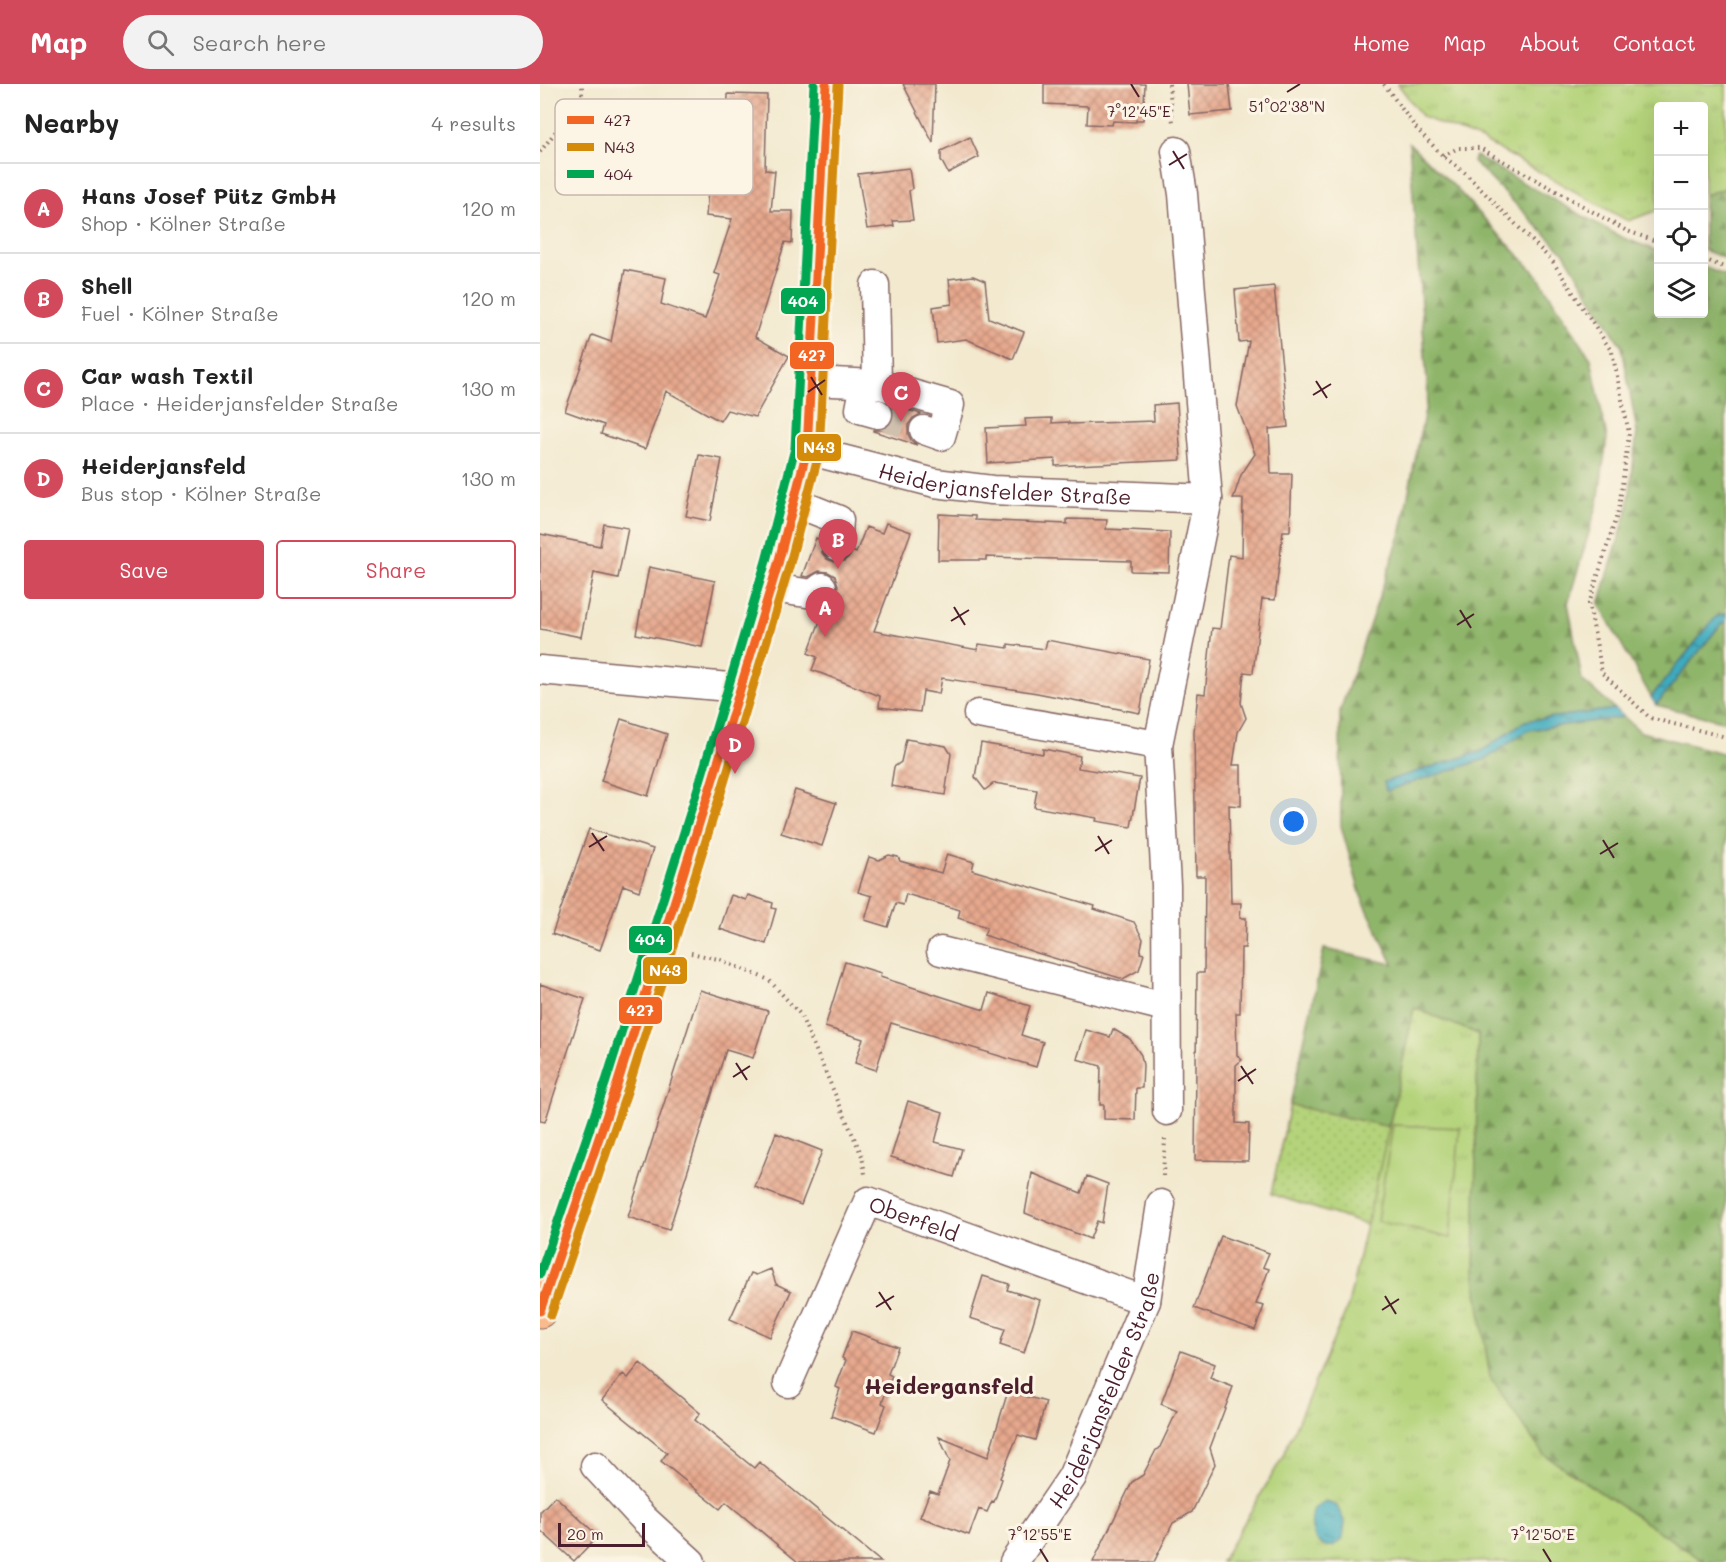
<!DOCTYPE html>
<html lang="en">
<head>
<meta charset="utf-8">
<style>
	body { margin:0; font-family:Mali,sans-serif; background:#f2f2f2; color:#222 }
	.controls { position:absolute; right:18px; top:18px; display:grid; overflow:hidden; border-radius:6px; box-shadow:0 6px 24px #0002 }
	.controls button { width:54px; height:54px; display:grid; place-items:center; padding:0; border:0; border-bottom:2px solid #e0e0e0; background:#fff; color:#222; font:30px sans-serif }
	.scale { position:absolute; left:18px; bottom:15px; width:87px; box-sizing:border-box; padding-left:6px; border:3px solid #4a1f2b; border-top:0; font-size:16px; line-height:21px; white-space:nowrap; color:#4a1f2b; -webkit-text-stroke:4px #fcf5e5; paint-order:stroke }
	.you { position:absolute; left:754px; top:738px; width:21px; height:21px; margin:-15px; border:4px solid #fff; border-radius:50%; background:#1a73e8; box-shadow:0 0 0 9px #1a73e833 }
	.badge { display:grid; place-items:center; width:39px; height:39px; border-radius:50%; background:#d1495b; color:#fff; font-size:20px; font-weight:700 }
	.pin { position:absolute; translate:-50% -50px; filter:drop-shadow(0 2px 3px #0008) }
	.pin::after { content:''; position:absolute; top:32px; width:21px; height:18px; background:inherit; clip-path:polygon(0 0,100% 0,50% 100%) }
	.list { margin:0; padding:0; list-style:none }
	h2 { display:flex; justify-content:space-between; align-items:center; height:78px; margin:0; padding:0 24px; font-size:26px }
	h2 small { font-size:20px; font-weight:400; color:#767676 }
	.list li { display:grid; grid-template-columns:39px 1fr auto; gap:18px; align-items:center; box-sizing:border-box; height:90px; padding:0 24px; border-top:2px solid #e0e0e0 }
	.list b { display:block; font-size:22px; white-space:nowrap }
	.list p { margin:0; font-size:20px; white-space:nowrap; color:#767676 }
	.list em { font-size:20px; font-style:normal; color:#767676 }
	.actions { display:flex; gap:12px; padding:18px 24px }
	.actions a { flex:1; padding:14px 0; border:2px solid #d1495b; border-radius:6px; text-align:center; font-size:21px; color:#d1495b }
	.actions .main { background:#d1495b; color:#fff }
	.icon { flex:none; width:33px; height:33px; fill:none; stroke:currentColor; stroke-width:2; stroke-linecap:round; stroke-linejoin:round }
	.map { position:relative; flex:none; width:1186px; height:1478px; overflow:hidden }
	header { display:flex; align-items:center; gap:36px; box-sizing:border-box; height:84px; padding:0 30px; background:#d1495b; color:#fff }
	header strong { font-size:28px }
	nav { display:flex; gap:33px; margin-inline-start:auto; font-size:21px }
	.search { width:420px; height:54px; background:#f2f2f2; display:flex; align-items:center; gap:15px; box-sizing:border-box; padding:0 21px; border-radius:33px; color:#767676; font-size:22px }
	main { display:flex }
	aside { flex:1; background:#fff }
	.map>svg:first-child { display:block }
	.grass { fill:url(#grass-tufts); stroke:#7f7952; stroke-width:1.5 }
	.forest { fill:url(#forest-firs); stroke:#6c6a4a; stroke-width:1.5 }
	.park { fill:url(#park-dots); stroke:#7f7952; stroke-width:1.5 }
	.garden { fill:#b4d37a; stroke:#7f7952; stroke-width:1.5 }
	.water { fill:url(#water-ripples); stroke:#446574; stroke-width:1.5 }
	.building { fill:url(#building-cross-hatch) }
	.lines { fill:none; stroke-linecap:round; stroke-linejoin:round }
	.minor-tunnel { stroke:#d0c1ae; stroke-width:28; stroke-dasharray:28 14; stroke-linecap:butt }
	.minor-casing { stroke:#856664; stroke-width:31 }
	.major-casing { stroke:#856664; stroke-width:35 }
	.path { stroke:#856664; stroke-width:4; stroke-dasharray:1.5 4.5; stroke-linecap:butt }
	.minor { stroke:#fff; stroke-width:28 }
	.major { stroke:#fabb8c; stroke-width:33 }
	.bus-1-casing { stroke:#fcf5e5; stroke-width:14 }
	.bus-2-casing { stroke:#fcf5e5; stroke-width:14 }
	.bus-3-casing { stroke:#fcf5e5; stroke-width:14 }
	.bus-1 { stroke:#f26522; stroke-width:9 }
	.bus-2 { stroke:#d48b09; stroke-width:9 }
	.bus-3 { stroke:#00a651; stroke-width:9 }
	.ticks { fill:none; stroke:#4a1f2b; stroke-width:2 }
	.labels { text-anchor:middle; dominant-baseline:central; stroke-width:6; stroke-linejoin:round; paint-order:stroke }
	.street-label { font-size:21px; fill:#4a1f2b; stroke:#fcf5e5 }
	.neighbourhood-label { font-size:22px; font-weight:bold; fill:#4a1f2b; stroke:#fcf5e5 }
	.key { fill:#fcf5e5; stroke:#c7b5ad; stroke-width:1.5 }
	.key-label { font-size:16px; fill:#4a1f2b }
	.ticks-label { font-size:15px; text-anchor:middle; fill:#4a1f2b; stroke:#fcf5e5; stroke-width:6; stroke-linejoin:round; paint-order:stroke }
	.line-badge { stroke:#fcf5e5; stroke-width:2 }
	.badge-label { font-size:16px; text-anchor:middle; font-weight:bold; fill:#fff }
</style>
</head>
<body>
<header>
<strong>Map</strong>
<div class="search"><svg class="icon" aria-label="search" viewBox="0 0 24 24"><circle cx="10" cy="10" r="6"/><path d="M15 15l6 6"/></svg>Search here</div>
<nav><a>Home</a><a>Map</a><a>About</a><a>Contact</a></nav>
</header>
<main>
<aside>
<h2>Nearby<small>4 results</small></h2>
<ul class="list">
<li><span class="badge">A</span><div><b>Hans Josef Pütz GmbH</b><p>Shop · Kölner Straße</p></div><em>120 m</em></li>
<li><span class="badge">B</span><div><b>Shell</b><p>Fuel · Kölner Straße</p></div><em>120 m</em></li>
<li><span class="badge">C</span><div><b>Car wash Textil</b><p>Place · Heiderjansfelder Straße</p></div><em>130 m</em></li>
<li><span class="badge">D</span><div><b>Heiderjansfeld</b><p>Bus stop · Kölner Straße</p></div><em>130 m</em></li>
</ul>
<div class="actions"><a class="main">Save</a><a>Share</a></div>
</aside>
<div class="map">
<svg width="1186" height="1478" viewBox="0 0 1186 1478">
	<defs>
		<pattern id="grass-tufts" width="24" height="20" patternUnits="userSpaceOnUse" patternTransform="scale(1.5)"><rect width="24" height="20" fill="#b4d37a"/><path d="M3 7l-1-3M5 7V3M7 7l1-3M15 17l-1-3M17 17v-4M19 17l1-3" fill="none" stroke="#9cb56a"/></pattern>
		<pattern id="forest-firs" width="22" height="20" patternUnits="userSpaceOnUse" patternTransform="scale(1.5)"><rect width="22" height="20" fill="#8fb56a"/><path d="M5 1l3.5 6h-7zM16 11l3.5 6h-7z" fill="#779357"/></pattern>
		<pattern id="park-dots" width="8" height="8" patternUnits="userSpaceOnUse" patternTransform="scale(1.5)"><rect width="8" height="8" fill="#b4d37a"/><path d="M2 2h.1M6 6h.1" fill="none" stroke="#9cb56a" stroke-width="1.8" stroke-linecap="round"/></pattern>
		<pattern id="water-ripples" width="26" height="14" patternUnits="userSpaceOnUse" patternTransform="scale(1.5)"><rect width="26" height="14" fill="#3eabbe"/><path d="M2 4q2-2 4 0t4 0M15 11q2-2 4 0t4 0" fill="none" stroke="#368b9b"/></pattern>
		<pattern id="building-cross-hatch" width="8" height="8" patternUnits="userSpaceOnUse" patternTransform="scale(1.5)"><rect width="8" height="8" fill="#e7a98e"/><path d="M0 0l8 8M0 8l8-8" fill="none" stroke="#bd8974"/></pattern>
	</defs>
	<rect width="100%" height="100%" fill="#fcf5e5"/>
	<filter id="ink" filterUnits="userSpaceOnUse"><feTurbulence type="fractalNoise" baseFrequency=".0167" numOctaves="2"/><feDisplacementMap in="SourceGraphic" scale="12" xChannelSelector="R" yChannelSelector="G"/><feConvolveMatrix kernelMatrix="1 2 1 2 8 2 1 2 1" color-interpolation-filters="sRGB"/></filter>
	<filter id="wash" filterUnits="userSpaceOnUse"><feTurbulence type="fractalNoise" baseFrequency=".008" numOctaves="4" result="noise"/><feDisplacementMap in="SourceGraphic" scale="24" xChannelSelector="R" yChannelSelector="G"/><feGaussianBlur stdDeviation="1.35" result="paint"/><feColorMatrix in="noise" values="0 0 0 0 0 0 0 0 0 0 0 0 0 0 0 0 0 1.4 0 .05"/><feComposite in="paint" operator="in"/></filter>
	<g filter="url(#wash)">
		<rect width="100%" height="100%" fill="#f2e9cf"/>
		<path class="grass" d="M858,0H1186V104L1164,112V22H1118V126L1088,137L942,56L882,33Z
			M874,923L938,950L936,1088L1003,1370L1165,1478H681L741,1376L808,1222Z"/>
		<path class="forest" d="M869,59L912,100L997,191L1051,275L1067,354L1058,418L1028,519L1042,596L1075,625L985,637L942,667L844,698L846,706L946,675L988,646L1084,633L1101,648L1186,670V1478H1165L1003,1370L950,1294L934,1188L938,950L874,924L849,1043L750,1021L784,865L853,880L821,812L801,742L800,627L860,452L888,311Z
			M935,72L1081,153L1118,167V230H1164V183L1186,192V529L1176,533L1111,613L1059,520L1088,424L1097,348L1082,263L1024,169L933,77Z
			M1186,104V175L1164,166V111Z
			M1186,538V638L1116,621L1181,540Z"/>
		<path class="park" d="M750,1021L849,1043L827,1141L731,1110Z"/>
		<path class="garden" d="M853,1041L920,1044L910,1154L837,1137Z"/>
		<path class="water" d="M1186,529V538L1181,540L1116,621L1111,613L1176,533Z
			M1075,625L1084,633L988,646L946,675L846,707L844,698L942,667L985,637Z
			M785,1417L797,1422L805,1439L803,1454C781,1478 765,1446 774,1425Z"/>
		<g id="blocks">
			<path class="building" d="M363,0H395L393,59Z
				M504,0H605L603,36H596V38L573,37L572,41L547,40L548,22L504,20Z
				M647,0H689L692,27L650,31Z
				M188,10L227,11L225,86L235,87L231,127H253L252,159L245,158L215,253L249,272L215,333L187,326L180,337L126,307L105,365L61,350L64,341L25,327L52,251L71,258L85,186L126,194L121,220L165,235L180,191L174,189L192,135L166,132L170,81L186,82Z
				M430,53L439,73L408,89L401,76V67Z
				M369,84L372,105L369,107L373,136L353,137L354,142L327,145L318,90Z
				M433,192L445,197L449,234L484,248L473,275L426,255L397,259L393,223L412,220L409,195Z
				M734,202L748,343L729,345L731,390H752L750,447H743L735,516L722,515L713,589L704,588L701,619L706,634L698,648L693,681H701V722L689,721L691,819H701L700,834H706L705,864H701L700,929H696L697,971L702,976L696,981V1039L709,1040L708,1077L655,1076L657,889H664L665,792H656L654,648L658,609L665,610L672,544L680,545L689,471L702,473L703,415H693L701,391L715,370L697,322L709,257L699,258L695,206Z
				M637,319L641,376L515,382V375L448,379L446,344L486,342L485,335L512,334V339L529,338V340L614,337L613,321Z
				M351,321L381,330L373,334L368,341V350L371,356L377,361L333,347V346H343L350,341L354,334V326Z
				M159,371L182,375L170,437L146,432Z
				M399,430L435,432V436L527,440V435L567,436L566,445L630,448L629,488L591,487V477L446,473V476H398Z
				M346,439L371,448L334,547L438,566L439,560L468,564V560L505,565L507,556L609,575L600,629L497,609L402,594L399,610L383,607L380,628L339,623L340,612L272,586L277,573L268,569L286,521L297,510L298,501L295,492L288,488L279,487L268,493L262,492L276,454L281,456L282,469L287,475L295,478L304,477L310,472L312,467L316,469L326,443L342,449Z
				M64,440L88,444L78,494L54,489L41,553L0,545V450L60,462Z
				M109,483L175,497L162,563L96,550Z
				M81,635L127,650L108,712L61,697Z
				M366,655L406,662L411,670L405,711L351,702L354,683L361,678Z
				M441,659L503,670V665L540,672L538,684L600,694L591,743L556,737L557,734L494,723L497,706L454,699L445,706L435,693Z
				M255,706L296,719L282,762L241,749Z
				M49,745L113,765L99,807L83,801L60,866L12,850Z
				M407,770L434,778L432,786L555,822L554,825L594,838L603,855L600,869L604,870L599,886L583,895L497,869L444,851L447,843L418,834L420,826L366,810L363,821L356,819L348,843L325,836L332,812L318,808L329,773L339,776L349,771L358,773L360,777L401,789Z
				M191,811L206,816L208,811L233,819L232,824L236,825L226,860L180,845Z
				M305,878L341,889L340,893L444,926L449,909L490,922L481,951L503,958L496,983L351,939L336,986L315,979L323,955L285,943Z
				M0,900L45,915L5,1038L0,1037Z
				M160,906L228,927L213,974L186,966L129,1146L88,1133Z
				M573,945L590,955L601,971L603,981L602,1004H596L595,1036L564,1035V1021H560L561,982L537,975L546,946L570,953Z
				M368,1017L403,1028L395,1058L422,1065L414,1093L351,1073Z
				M236,1049L282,1067L261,1121L215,1103Z
				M492,1089L541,1109L547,1092L568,1100L562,1139L557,1137L550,1155L485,1129Z
				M681,1152L729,1169L723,1183L729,1185L716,1220L724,1222L715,1246L654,1224Z
				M231,1185L236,1200L251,1207L230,1253L190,1235L211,1189L216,1191Z
				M443,1192L469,1200L467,1206L500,1216L484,1269L460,1261L465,1245L430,1234Z
				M312,1247L358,1263L348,1290L352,1292L342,1319L346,1321L336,1348L291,1332L300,1305L296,1303L306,1276L302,1274Z
				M641,1267L675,1280L670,1294L693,1303L670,1364L675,1380L652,1428L633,1439L614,1478H553L592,1398L603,1391L616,1366L619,1365L637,1327L621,1320Z
				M100,1279L160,1329L155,1336L214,1384L219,1378L341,1478H258L186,1418L180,1425L121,1377L127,1369L62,1316L83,1290L88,1294Z
				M468,1307L506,1318L495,1356L478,1351L460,1394L462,1395L454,1418L452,1417L447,1428L439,1425L429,1451L380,1433L390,1407L398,1410L410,1377L399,1353L448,1373Z
				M15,1412L58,1452L34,1477L0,1446V1428Z"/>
		</g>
	</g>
	<g filter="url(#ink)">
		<use href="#blocks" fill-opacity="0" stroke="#856664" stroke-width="1.5"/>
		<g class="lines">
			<path class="minor-tunnel" d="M338,330L384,346"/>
			<defs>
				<g id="minor">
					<path d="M335,201L337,300"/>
					<path d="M270,297L337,300L410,321L401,352L384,346"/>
					<path d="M325,300L320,325L338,330"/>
					<path id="s1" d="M267,366L395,399L452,406L668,415"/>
					<path d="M254,418L299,436L297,462"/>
					<path d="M231,504L273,510L282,503"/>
					<path d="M0,586L200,604"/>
					<path d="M438,630L618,661"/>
					<path d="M401,867L625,923"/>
					<path d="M627,1027L626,801L618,661L668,415L643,110L636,67"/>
					<path id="s2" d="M248,1299L328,1117L606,1217"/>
					<path d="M55,1382L104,1435L151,1478"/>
					<path id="s3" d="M474,1478L532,1393L606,1217L621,1120"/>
				</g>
				<path id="major" d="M0,1227L77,1001L172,698L238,480L267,366L286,0"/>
			</defs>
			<use href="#minor" class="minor-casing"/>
			<use href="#major" class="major-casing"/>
			<path class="path" d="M629,0L633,39
				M844,0L875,43L903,72L925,89L1013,178L1072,268L1089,349L1079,424L1049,520L1062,589L1110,634L1186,653
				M0,68L42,13V0
				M903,72L918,64H940L1085,146L1118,158
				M1164,175L1186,184
				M151,869L178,875L229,896L260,930L322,1072L325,1090
				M623,1092L625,1055"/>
			<use href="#minor" class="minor"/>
			<use href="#major" class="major"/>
			<defs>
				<path id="bus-1" d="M0,1227L77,1001L172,698L238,480L267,366L286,0"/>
				<path id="bus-2" d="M11,1231L88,1005L183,702L249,483L279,369L298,1"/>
				<path id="bus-3" d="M0,1190L66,997L161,694L226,477L255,364L274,0"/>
			</defs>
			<use href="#bus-1" class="bus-1-casing"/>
			<use href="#bus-2" class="bus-2-casing"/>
			<use href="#bus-3" class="bus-3-casing"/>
			<use href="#bus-1" class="bus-1"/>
			<use href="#bus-2" class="bus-2"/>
			<use href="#bus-3" class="bus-3"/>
		</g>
	</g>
	<path class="ticks" d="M591,0L599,13M747,8L760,0M633,67L644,85M629,81L647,70M271,293L282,311M776,297L787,314M268,308L285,296M773,311L791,300M414,523L425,541M920,526L931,544M411,537L429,526M917,541L934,530M52,749L64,767M558,752L569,770M1063,756L1074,774M49,763L67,752M555,767L572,756M1060,770L1078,759M196,979L207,996M701,982L713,1000M193,993L210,982M698,997L716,985M339,1208L351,1226M845,1212L856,1230M336,1223L354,1212M842,1226L859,1215M500,1465L508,1478M1003,1465L1011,1478"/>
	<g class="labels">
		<g class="street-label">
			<text stroke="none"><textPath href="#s1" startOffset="202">Heiderjansfelder Straße</textPath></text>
			<text stroke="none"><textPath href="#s2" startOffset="248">Oberfeld</textPath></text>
			<text stroke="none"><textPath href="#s3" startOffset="196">Heiderjansfelder Straße</textPath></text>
		</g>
		<g class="neighbourhood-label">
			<text x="409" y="1301">Heidergansfeld</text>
		</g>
	</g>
	<rect x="15" y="15" width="198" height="96" rx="9" class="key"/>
	<rect x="27" y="32" width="27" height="8" fill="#f26522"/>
	<rect x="27" y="59" width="27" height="8" fill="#d48b09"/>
	<rect x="27" y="86" width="27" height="8" fill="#00a651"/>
	<g class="key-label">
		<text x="64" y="42">427</text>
		<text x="64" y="69">N43</text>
		<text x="64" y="96">404</text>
	</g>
	<g class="ticks-label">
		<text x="747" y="28">51°02'38"N</text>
		<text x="599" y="33">7°12'45"E</text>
		<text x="500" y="1456">7°12'55"E</text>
		<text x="1003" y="1456">7°12'50"E</text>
	</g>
	<g class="line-badge">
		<rect x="240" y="203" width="46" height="28" rx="6" fill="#00a651"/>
		<rect x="249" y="257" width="46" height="29" rx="6" fill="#f26522"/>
		<rect x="256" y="349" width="46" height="29" rx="6" fill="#d48b09"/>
		<rect x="88" y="841" width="45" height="29" rx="6" fill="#00a651"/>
		<rect x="102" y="872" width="46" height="29" rx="6" fill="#d48b09"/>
		<rect x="78" y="912" width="45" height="29" rx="6" fill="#f26522"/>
	</g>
	<g class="badge-label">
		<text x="263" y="223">404</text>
		<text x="272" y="277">427</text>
		<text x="279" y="369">N43</text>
		<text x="110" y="861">404</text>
		<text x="125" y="892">N43</text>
		<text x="100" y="932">427</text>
	</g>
</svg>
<div class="controls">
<button>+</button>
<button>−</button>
<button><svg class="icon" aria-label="locate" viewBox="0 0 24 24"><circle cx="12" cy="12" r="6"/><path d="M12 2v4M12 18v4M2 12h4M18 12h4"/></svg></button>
<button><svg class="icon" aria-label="layers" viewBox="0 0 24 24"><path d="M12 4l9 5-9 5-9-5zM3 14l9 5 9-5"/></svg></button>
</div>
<div class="scale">20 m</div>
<div class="you"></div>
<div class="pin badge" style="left:285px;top:553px">A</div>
<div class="pin badge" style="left:298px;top:485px">B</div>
<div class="pin badge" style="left:361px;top:338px">C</div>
<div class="pin badge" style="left:195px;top:690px">D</div>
</div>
</main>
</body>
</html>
